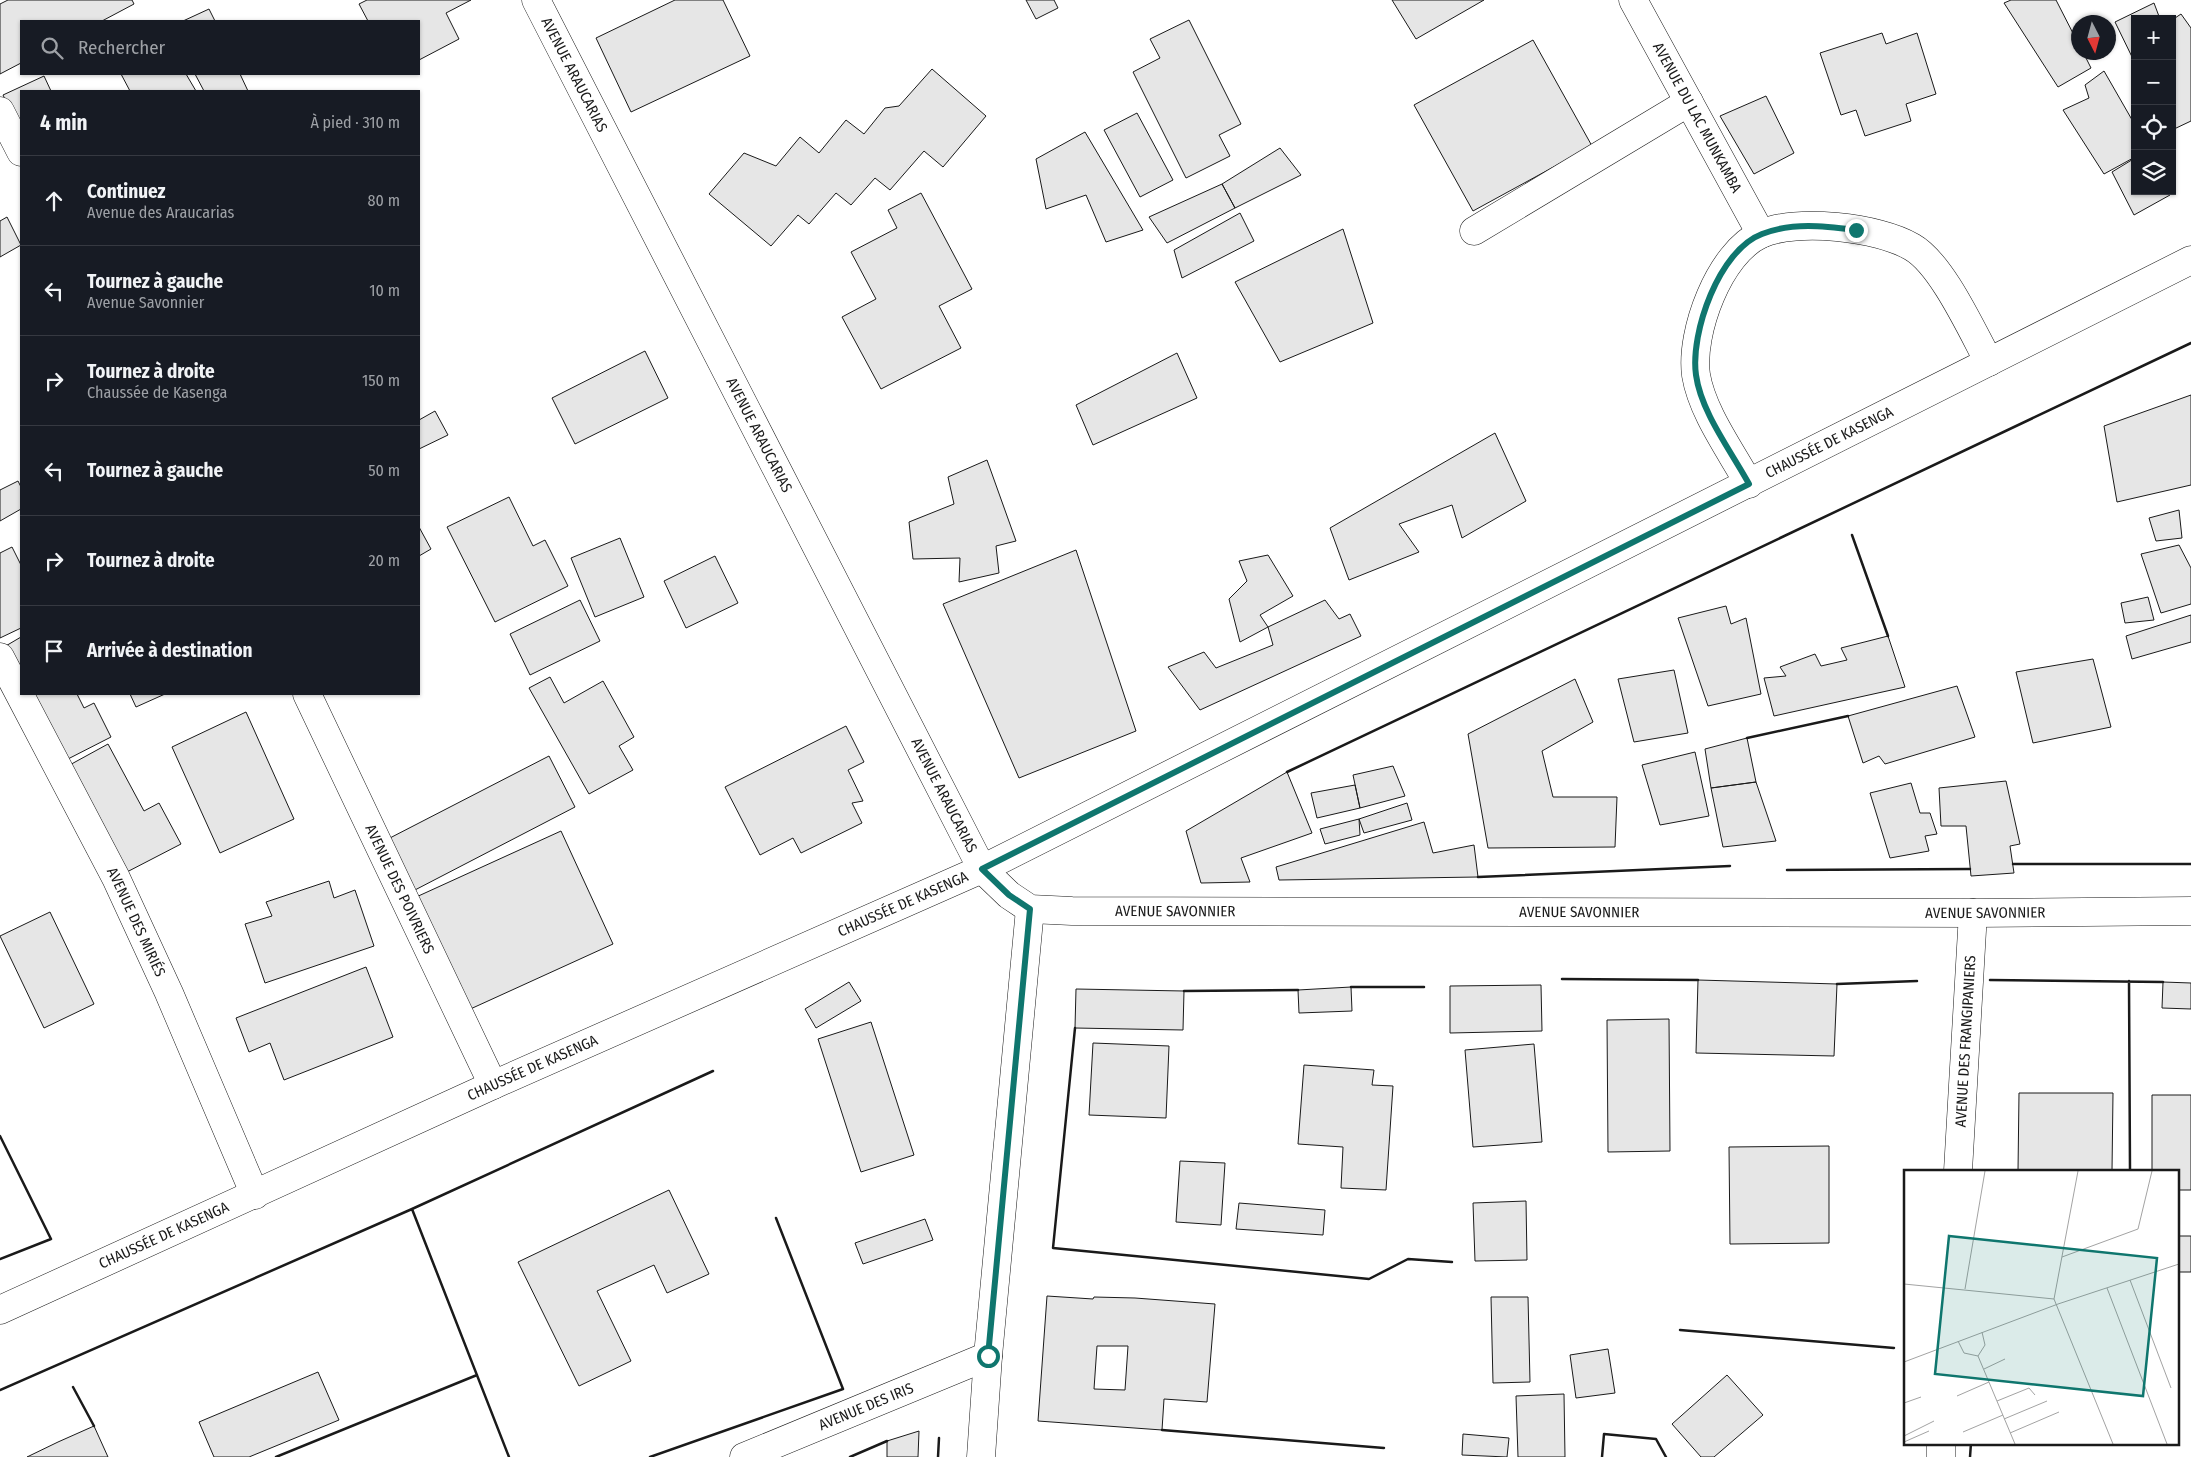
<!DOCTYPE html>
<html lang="fr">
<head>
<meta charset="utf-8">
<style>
	body { margin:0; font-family:"Fira Sans Condensed",sans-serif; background:#20242c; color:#f1f3f6 }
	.controls { position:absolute; right:15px; top:15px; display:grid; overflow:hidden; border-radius:0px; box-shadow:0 1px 4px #0004 }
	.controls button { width:45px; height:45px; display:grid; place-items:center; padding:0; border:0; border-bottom:1px solid #363941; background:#171b24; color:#f1f3f6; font:25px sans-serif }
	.compass { position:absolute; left:2071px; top:15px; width:45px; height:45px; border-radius:50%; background:#171b24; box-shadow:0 1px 4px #0004; rotate:174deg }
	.stop { position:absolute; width:15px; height:15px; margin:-11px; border:4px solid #0f766e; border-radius:50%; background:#fff }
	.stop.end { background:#0f766e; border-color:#fff; box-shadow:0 1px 5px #0008 }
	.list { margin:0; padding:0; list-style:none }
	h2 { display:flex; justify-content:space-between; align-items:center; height:65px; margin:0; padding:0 20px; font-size:21px }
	h2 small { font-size:16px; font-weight:400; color:#9ea1a6 }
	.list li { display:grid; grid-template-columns:32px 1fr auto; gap:15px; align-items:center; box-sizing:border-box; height:90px; padding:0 20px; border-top:1px solid #363941 }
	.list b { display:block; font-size:19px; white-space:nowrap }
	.list p { margin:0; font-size:16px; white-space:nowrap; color:#9ea1a6 }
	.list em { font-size:16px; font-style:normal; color:#9ea1a6 }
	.icon { flex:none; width:28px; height:28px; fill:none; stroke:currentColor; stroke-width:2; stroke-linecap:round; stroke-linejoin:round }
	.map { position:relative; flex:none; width:2191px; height:1457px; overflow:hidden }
	.search { position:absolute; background:#171b24; box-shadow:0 1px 4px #0004; left:20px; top:20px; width:400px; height:55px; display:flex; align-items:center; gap:12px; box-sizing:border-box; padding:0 18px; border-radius:0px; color:#9ea1a6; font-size:19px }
	.panel { position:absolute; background:#171b24; box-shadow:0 1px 4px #0004; left:20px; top:90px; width:400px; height:605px; border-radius:0px }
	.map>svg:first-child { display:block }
	.building { fill:#e6e6e6; stroke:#1a1a1a; fill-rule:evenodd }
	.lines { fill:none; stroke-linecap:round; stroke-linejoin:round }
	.street-casing { stroke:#1a1a1a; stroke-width:29 }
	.secondary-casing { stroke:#1a1a1a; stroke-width:29 }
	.street { stroke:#fff; stroke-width:28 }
	.secondary { stroke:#fff; stroke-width:28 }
	.wall { stroke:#1a1a1a; stroke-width:2.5 }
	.route { stroke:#0f766e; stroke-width:6 }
	.labels { text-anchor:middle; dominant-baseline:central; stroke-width:4; stroke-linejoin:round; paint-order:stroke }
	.street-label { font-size:15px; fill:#1a1a1a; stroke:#fff }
	.inset-road { fill:none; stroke:#a3a3a3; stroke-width:1 }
	.view { fill:#0f766e; fill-opacity:0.15; stroke:#0f766e; stroke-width:2.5 }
	.inset-edge { fill:none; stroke:#1a1a1a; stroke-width:2.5 }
</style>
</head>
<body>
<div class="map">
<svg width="2191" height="1457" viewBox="0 0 2191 1457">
	<rect width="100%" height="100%" fill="#fff"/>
	<path class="building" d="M8,0H132L134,4L102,21H21V63L0,74V4Z
		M367,0H471L446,13L459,39L419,60V21H368L359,4Z
		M675,0H723L750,56L631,112L596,38Z
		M1026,0H1054L1058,8L1036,19Z
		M1392,0H1484L1416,39Z
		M2011,0H2056L2078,43V52H2083L2091,68L2058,87L2004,3Z
		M2154,3L2160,19H2135V63L2115,22Z
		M209,9L215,21H183Z
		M2181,14L2191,28V121L2172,130V20Z
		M1189,20L1241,124L1219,135L1230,156L1186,178L1133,72L1160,58L1150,39Z
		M1882,33L1886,44L1917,33L1936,94L1906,104L1911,121L1865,136L1856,110L1841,115L1820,53Z
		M1533,40L1592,146L1473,211L1414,105Z
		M932,69L986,116L943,167L924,151L890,190L875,178L851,205L836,193L809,224L798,215L771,246L709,194L744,153L776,166L800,137L819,153L846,120L864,134L885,108L899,106Z
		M2104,71L2135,125V157L2104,174L2063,110L2089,98L2085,85Z
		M121,74H186L196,91H130Z
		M195,74H240L248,91H204Z
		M44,76L51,91H21V134L3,95Z
		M1766,96L1794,153L1754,174L1720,116Z
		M1137,113L1173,180L1140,197L1104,130Z
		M1085,132L1143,230L1106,242L1086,195L1046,209L1036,159Z
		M1280,148L1301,175L1235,208L1222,184Z
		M2135,158V191H2169L2170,195L2134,215L2112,172Z
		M1222,184L1235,208L1167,243L1149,217Z
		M921,193L972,289L939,306L961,348L881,389L842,317L876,299L851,252L897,228L888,210Z
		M1240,213L1254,241L1182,278L1174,250Z
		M7,217L21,245L0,257V221Z
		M1343,229L1373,323L1280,362L1235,282Z
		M645,351L668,398L575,444L552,398Z
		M1177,353L1197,398L1093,445L1076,405Z
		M2191,395V485L2117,502L2104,426Z
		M435,411L448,435L419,449V420Z
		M1495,433L1526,501L1462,538L1452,505L1399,524L1419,552L1349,580L1330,528Z
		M987,460L1016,541L996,546L999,573L959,582L960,558L913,559L909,522L954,504L948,477Z
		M18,481L21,487V509L0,521V490Z
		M509,497L533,546L545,540L568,586L495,622L447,527Z
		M2179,510L2182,538L2156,541L2149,518Z
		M419,527L431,549L419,556Z
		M620,538L644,597L595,617L571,558Z
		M2179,545L2191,568V604L2161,613L2141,554Z
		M12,547L21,565V628L0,638V553Z
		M1076,550L1136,731L1019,778L943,604Z
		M1268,555L1293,596L1260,615L1268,627L1240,642L1229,599L1247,581L1239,561Z
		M715,556L738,603L686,628L664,581Z
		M2148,597L2154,620L2125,623L2121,603Z
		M580,600L600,641L530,675L510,634Z
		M1325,600L1339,619L1350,614L1361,636L1200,710L1168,667L1204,652L1216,668L1273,645L1268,627Z
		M1726,606L1731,624L1746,618L1761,694L1708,706L1678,618Z
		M2191,615V642L2132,659L2126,636Z
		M1888,636L1905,687L1774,716L1764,678L1786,676L1780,667L1815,654L1821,666L1847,660L1841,648Z
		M21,637V680L4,647Z
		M2093,659L2111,727L2033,743L2016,672Z
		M1674,670L1688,733L1634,742L1618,679Z
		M550,677L564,703L603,681L634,737L619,746L633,770L589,794L529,688Z
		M1575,679L1593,722L1542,751L1553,797H1617L1615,847L1488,848L1468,734Z
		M1957,686L1975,737L1885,764L1879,756L1863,763L1848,716Z
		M28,694H77L84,708L94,703L111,737L64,761Z
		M130,694H165L136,707Z
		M246,712L294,819L220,853L172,747Z
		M846,726L864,762L848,770L863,801L852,803L862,823L801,853L793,838L760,855L725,787Z
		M1747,738L1756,782L1711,788L1705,749Z
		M108,744L144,811L159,803L181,844L123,874L66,767Z
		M1695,752L1709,816L1660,825L1642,765Z
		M549,756L575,807L413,891L386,840Z
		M1393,766L1405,796L1360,808L1353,775Z
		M1287,772L1312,833L1241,858L1250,882L1201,883L1186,831Z
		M2006,781L2020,844L2010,846L2014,873L1971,876L1966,826H1941L1939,788Z
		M1756,782L1776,841L1723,847L1711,788Z
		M1911,783L1920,813H1930L1937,834L1925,836L1929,851L1890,858L1870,793Z
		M1355,785L1360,808L1317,818L1311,793Z
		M1407,803L1412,820L1364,833L1359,819Z
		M1359,819L1360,835L1325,844L1320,829Z
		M1424,822L1433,853L1474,845L1478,877L1279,880L1276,867Z
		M561,831L613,944L466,1011L414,898Z
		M329,881L334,898L355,890L374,946L265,983L245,924L272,916L266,902Z
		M50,912L94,1004L44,1028L0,936Z
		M366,967L393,1037L284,1080L270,1043L249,1052L236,1018Z
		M1698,980L1837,984L1834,1056L1696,1053Z
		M849,982L861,1001L816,1028L805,1009Z
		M2163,982L2191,983V1009L2162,1008Z
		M1541,985L1542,1031L1450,1033V986Z
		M1351,987L1352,1011L1299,1013L1298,990Z
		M1076,989L1184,991L1183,1030L1075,1028Z
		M1669,1019L1670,1151L1608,1152L1607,1020Z
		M871,1022L914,1155L861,1172L818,1039Z
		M1093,1043L1169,1046L1166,1118L1089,1115Z
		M1534,1044L1542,1142L1473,1147L1465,1050Z
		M1304,1065L1374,1070L1372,1085L1393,1086L1386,1190L1341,1188L1343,1147L1298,1144Z
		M2019,1093H2113L2112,1171H2018Z
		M2152,1095H2191V1190H2177V1171H2152Z
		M1829,1146V1243L1730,1244L1729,1147Z
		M1180,1161L1225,1163L1221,1225L1176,1222Z
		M669,1190L709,1274L667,1293L654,1265L597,1291L631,1361L579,1386L518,1262Z
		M1526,1201L1527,1260L1475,1261L1473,1203Z
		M1239,1203L1325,1210L1323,1235L1236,1229Z
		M925,1219L933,1240L863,1264L855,1243Z
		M2177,1236H2191V1272H2177Z
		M1047,1296L1093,1299L1094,1297L1135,1298L1215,1304L1207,1402L1164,1399L1162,1430L1038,1421ZM1097,1346H1128L1125,1390L1094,1389Z
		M1491,1297H1528L1530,1382L1493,1383Z
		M1608,1349L1615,1393L1576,1398L1570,1355Z
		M318,1372L339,1420L249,1457H214L199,1422Z
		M1727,1375L1763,1415L1714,1457H1701L1672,1424Z
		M1564,1394L1565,1457H1518L1516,1396Z
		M94,1426L108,1457H27L58,1442Z
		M919,1431L918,1457H887V1441Z
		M1463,1434L1509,1438L1507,1457L1462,1455Z"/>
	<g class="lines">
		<defs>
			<g id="street">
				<path id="s1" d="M536,0L982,869"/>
				<path id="s2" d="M1633,0L1761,234"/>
				<path d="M0,111L21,152"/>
				<path d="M1474,231L1689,102"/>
				<path d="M1749,484C1731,451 1702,412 1696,375C1690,333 1719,253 1761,234C1797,218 1878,227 1912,247C1942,264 1972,331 1989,362"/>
				<path id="s3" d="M0,657L116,878L169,993L255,1195"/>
				<path id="s4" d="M307,694L493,1085"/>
				<path id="s5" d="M1958,1171L1973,913"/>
				<path id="s6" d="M744,1457L988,1356"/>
				<path d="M1941,1457V1443"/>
			</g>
			<g id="secondary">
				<path id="s7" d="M982,869L1009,895L1030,909L1072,911L1973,913L2191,911"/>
				<path id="s8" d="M0,1310L493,1085L982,869L2191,260"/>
				<path d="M981,1457L988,1356L1030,909"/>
			</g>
		</defs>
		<use href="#street" class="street-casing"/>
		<use href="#secondary" class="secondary-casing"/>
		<use href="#street" class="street"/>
		<use href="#secondary" class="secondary"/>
		<path class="wall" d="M1852,535L1888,636
			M1747,738L1848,716
			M1287,772L2191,343
			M2013,864H2191
			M1787,870L1970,869
			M1478,877L1730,866
			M1562,979L1698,980
			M1990,980L2163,982
			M2129,981L2130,1171
			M1837,984L1917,981
			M1351,987H1424
			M1184,991L1298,990
			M1075,1028L1053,1248L1369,1279L1408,1259L1452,1262
			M0,1136L51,1239L0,1259
			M412,1209L509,1457
			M1680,1330L1894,1348
			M73,1387L94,1426
			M0,1390L412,1209L713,1071
			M1162,1430L1384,1448
			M276,1457L477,1375
			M650,1457L843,1389L776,1218
			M850,1457L887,1441
			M938,1457L939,1438
			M1602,1457L1604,1434L1656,1439L1666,1457
			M1970,1457L1971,1443"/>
	</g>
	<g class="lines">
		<path class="route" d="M988,1356L1030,909L1009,895L982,869L1749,484C1731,451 1701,412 1696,375C1690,333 1719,250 1762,234C1793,222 1824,226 1856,230"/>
	</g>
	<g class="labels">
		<g class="street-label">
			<text stroke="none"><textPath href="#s1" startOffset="84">AVENUE ARAUCARIAS</textPath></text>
			<text stroke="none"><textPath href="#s2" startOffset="134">AVENUE DU LAC MUNKAMBA</textPath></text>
			<text stroke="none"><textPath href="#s1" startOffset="489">AVENUE ARAUCARIAS</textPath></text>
			<text stroke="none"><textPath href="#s8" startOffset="2025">CHAUSSÉE DE KASENGA</textPath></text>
			<text stroke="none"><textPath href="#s1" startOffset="894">AVENUE ARAUCARIAS</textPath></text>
			<text stroke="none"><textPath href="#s4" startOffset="216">AVENUE DES POIVRIERS</textPath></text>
			<text stroke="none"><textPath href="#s8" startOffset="990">CHAUSSÉE DE KASENGA</textPath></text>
			<text stroke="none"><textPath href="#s7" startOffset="208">AVENUE SAVONNIER</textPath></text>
			<text stroke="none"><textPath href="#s7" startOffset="612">AVENUE SAVONNIER</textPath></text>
			<text stroke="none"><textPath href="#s7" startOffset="1018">AVENUE SAVONNIER</textPath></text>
			<text stroke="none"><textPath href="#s3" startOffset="298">AVENUE DES MIRIÉS</textPath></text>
			<text stroke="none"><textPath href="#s5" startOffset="130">AVENUE DES FRANGIPANIERS</textPath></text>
			<text stroke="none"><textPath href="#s8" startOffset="585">CHAUSSÉE DE KASENGA</textPath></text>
			<text stroke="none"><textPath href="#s8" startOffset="180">CHAUSSÉE DE KASENGA</textPath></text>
			<text stroke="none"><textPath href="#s6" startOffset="132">AVENUE DES IRIS</textPath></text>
		</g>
	</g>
	<g transform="translate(1904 1170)">
		<rect width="275" height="275" fill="#fff"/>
		<path class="inset-road" d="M158,87L234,59L248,1M226,110L267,218M0,114L150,129L209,274M203,118L263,274M61,119L81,1M150,129L174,1M54,171L60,183L74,186L81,175L78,162M74,186L111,274M0,192L154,134L275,94M80,199L101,189M53,226L85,212M93,231L125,218L131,225M0,233L17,227M100,249L143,231M59,262L99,245M106,263L155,242M0,266L30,251M0,272L25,261"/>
		<path class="view" d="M45,66L253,88L239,226L31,204Z"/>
		<rect width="275" height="275" class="inset-edge"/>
	</g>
</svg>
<div class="controls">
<button>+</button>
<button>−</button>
<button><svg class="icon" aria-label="locate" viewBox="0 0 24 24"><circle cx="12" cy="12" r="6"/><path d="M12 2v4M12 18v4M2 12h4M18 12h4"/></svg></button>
<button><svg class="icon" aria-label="layers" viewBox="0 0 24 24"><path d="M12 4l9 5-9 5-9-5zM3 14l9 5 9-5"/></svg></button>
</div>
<svg class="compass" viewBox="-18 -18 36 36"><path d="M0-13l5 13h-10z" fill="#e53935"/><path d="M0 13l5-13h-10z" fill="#9ea1a6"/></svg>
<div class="stop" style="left:988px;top:1356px"></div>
<div class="stop end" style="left:1856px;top:230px"></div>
<div class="search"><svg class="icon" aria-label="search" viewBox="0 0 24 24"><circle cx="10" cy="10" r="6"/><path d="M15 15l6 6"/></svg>Rechercher</div>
<section class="panel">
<h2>4 min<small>À pied · 310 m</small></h2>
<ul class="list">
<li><svg class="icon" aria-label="ahead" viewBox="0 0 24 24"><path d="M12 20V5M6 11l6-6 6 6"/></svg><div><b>Continuez</b><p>Avenue des Araucarias</p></div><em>80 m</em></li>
<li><svg class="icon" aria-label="left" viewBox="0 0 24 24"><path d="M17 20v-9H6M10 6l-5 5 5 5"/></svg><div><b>Tournez à gauche</b><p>Avenue Savonnier</p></div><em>10 m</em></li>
<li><svg class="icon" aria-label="right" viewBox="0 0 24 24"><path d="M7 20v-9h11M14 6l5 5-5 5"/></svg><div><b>Tournez à droite</b><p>Chaussée de Kasenga</p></div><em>150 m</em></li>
<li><svg class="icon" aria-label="left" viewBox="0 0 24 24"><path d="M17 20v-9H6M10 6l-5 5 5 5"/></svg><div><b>Tournez à gauche</b></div><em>50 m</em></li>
<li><svg class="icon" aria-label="right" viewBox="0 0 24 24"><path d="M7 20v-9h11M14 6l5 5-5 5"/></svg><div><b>Tournez à droite</b></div><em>20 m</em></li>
<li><svg class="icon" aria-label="arrive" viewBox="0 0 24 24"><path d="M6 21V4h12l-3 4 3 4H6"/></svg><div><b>Arrivée à destination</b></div></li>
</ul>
</section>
</div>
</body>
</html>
